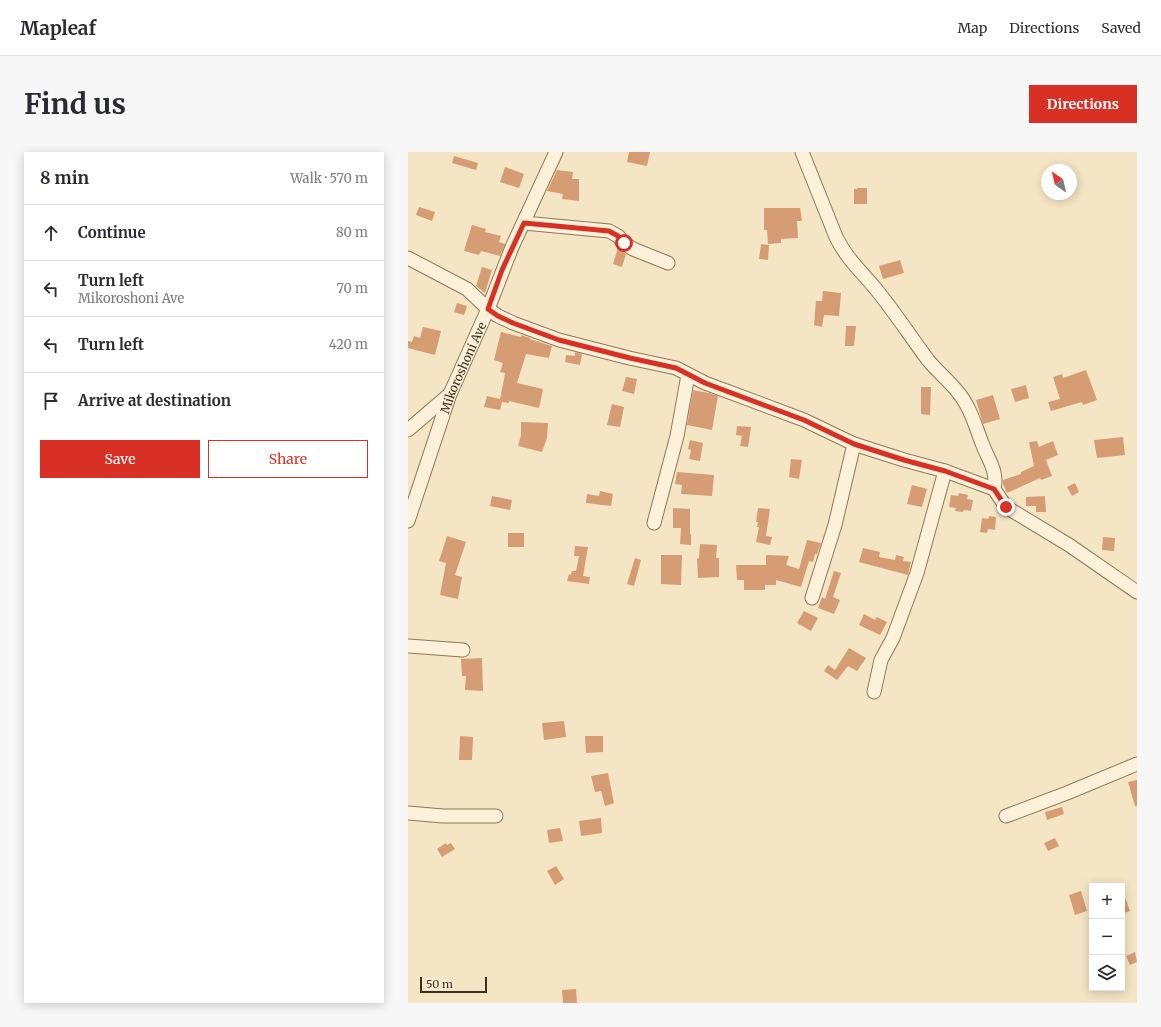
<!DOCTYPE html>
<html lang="en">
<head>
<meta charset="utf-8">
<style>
	body { margin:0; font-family:Merriweather,serif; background:#f7f7f7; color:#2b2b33 }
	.controls { position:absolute; right:12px; bottom:12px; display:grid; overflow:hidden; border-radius:0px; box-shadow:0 2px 10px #0003 }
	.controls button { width:36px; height:36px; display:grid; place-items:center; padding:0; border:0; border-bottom:1px solid #e1e1e2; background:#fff; color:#2b2b33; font:20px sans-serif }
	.compass { position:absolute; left:633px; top:12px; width:36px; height:36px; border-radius:50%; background:#fff; box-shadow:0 2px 10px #0003; rotate:326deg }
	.scale { position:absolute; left:12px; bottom:10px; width:67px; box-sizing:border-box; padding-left:4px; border:2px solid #3f2d1d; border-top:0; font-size:11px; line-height:14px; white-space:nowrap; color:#3f2d1d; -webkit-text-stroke:3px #faefd5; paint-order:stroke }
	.stop { position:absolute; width:12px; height:12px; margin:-9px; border:3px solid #d93025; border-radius:50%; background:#fff }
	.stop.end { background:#d93025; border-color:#fff; box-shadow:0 1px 4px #0008 }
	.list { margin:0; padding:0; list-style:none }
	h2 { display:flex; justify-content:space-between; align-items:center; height:52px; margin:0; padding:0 16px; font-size:17px }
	h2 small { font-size:13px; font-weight:400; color:#7c7c81 }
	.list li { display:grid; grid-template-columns:26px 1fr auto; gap:12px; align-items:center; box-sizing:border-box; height:56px; padding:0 16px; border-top:1px solid #e1e1e2 }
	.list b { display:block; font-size:15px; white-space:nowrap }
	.list p { margin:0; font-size:13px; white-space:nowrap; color:#7c7c81 }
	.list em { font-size:13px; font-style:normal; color:#7c7c81 }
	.actions { display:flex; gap:8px; padding:12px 16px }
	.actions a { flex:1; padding:9px 0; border:1px solid #d93025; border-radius:0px; text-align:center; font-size:14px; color:#d93025 }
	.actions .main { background:#d93025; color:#fff }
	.icon { flex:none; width:22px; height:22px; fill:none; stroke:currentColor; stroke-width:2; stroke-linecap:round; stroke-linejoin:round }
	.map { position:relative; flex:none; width:729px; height:851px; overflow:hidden; border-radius:0px }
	header { display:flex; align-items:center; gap:24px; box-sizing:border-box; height:56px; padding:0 20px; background:#fff; border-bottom:1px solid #e1e1e2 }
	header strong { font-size:19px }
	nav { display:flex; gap:22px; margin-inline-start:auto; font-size:14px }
	.intro { display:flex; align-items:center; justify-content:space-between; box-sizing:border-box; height:96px; padding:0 24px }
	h1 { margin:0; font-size:28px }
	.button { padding:10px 18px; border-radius:0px; background:#d93025; color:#fff; font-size:14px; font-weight:700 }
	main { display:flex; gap:24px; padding:0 24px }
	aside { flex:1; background:#fff; border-radius:0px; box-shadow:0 2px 10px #0003 }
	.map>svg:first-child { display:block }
	.building { fill:#d69d75 }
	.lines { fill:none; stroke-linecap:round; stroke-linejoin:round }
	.minor-casing { stroke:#917657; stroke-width:15 }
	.minor { stroke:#fdf2d9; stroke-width:13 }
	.route { stroke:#d93025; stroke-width:5 }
	.labels { text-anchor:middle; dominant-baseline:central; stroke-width:4; stroke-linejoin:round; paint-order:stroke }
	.street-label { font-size:12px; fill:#3f2d1d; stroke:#faefd5 }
</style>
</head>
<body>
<header>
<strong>Mapleaf</strong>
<nav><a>Map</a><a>Directions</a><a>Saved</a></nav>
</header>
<div class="intro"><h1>Find us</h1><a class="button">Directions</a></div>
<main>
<aside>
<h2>8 min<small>Walk · 570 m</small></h2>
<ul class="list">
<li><svg class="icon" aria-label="ahead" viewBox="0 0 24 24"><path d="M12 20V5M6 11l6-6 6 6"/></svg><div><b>Continue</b></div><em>80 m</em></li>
<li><svg class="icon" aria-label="left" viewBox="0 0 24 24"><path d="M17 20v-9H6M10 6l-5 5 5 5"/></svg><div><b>Turn left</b><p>Mikoroshoni Ave</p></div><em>70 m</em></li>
<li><svg class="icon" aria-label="left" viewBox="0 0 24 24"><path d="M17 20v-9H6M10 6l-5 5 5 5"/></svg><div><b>Turn left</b></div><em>420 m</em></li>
<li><svg class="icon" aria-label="arrive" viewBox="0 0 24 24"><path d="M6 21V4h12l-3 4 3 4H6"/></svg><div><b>Arrive at destination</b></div></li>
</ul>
<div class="actions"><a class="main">Save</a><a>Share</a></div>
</aside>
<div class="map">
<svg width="729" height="851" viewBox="0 0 729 851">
	<rect width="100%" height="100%" fill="#f4e5c4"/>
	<path class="building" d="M221,0H242L239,14L219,10Z
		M46,4L70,11L68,18L44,11Z
		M97,15L116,22L111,36L92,30Z
		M149,18L165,20L164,27H171V49L154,47L155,42L139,39Z
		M449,36H459V52H446V37H449Z
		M11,55L27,60L24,69L8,63Z
		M356,56H392L394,69H389L390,86L373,87V91L360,92L359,78H356Z
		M64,73L78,77L77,80L93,84L91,90L97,92L92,104L73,99L71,103L56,99Z
		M353,92L361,93L360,108L351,107Z
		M210,96L218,102L214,115L205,112Z
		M492,108L496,121L475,127L471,114Z
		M74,115L84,118L77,141L68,134Z
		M415,139L433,141L431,164L416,163L414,175L406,173L408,149H414Z
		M49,151L59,154L56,163L46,160Z
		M438,174H448L446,194H437Z
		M15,175L33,179L27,203L0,196V189L4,190L6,184L12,186Z
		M93,180L113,185V183L122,186V187L144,194L141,206L118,202L109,231L135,237L131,256L101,249V251L94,250L92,258L76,255L79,244L92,247L96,227L97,221L92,220L95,211L86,208Z
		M167,200L174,202L172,213L157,210L158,203L167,204Z
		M678,218L689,248L675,253L674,250L643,259L640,250L652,247L645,225L654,222L655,226Z
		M218,225L229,227L226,242L214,239Z
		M618,233L621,246L607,250L603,237Z
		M513,235H523L522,263L513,262Z
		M285,238L301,241L310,244L304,278L279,273Z
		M585,243L592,267L575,272L568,248Z
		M204,252L216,255L212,275L199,273Z
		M113,270L140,271L139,286L134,300L110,294L113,283Z
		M329,274L343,275L340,295L332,294L334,284L328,283Z
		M715,285L717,303L689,306L686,288Z
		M282,288L295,291L292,309L281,307L283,298L280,297Z
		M629,289L631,295L645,289L650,303L638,308L644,324L633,328L632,326L599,341L595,332V328L613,322V320L626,314L621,290Z
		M383,307L394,308L391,327L381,325Z
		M269,320L306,323L304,344L273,342L274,333L267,332Z
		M667,331L671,340L664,344L659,335Z
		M504,333L519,337L514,355L499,352Z
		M192,339L205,342L203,354L178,351L179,342L191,344Z
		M551,341L560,343L559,347L565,348L563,359L556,358L555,360L547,359L548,356L541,355L543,343L550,344Z
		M84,344L104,348L102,358L82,354Z
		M637,344L638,360H628V354H618V345Z
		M265,356L282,357V382H283V393L272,392L273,376H265Z
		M350,356L362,357L358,384L364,385L362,393L348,390L351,375H349L350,370H348Z
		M581,364L588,365L587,378L580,377L579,381L572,380L574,366L580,367Z
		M100,381H116V395H100Z
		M39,384L58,390L47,423L54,425L50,447L32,443L38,411L31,409Z
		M695,385L707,386L706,399L694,398Z
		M399,388L413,391L409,402H407L405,410L401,409L393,435L368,428V433H357V438H336V428H329L328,413H358V403L381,404L378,413L391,417Z
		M292,392L309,393L308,406H311V425L290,426L289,407L291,406Z
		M167,394L180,395L175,424L182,425L181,432L159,429L161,422L163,423L164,419H168L171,404H166Z
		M455,396L472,400L471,405L487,408L488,403L496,405L495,409L503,410L500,423L451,410Z
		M253,403H274L273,433L253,432Z
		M227,406L233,408L226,434L219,432Z
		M426,419L433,421L425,445L432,448L426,462L410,456L414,445L417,447Z
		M396,459L410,466L403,479L389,471Z
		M456,462L467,468L469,465L479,470L472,483L451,473Z
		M441,496L458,506L449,519L440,514L429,528L416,519L420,513L427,518Z
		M74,506L75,539L57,538L58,524H54L53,507Z
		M156,569L158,585L136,588L134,571Z
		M52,584L65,585L64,608H51Z
		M177,584H195V600L178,601Z
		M200,621L206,651L197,654L193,639L187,640L183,624Z
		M729,628V654H727L720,630Z
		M654,655L656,662L639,668L637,660Z
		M193,666L194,681L173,684L171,669Z
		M152,676L155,689L141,691L139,678Z
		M647,686L651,694L640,699L636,691Z
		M38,691L39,693L43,691L47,697L34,705L29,697Z
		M148,714L156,727L147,733L139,719Z
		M673,739L679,759L667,763L661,743Z
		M714,740H715L722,759L714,762Z
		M727,800L729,810L722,813L718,804Z
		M168,837L169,851H155L154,838Z"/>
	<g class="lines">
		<defs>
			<g id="minor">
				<path d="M394,0L428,85C439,107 452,118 467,136C486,159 502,184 520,208C529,219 540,228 549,239C562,254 567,273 574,291C580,308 590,318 586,337"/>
				<path d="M116,71L201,79L210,84L216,91L225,97L260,111"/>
				<path d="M0,106L59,137L80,157L90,164L105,171L151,188L221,206L268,216L297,231L396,268L446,292L496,308L537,319L586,337L598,355L661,393L729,440"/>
				<path d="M0,278L42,242"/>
				<path id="s1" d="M0,369L42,242L80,157L104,95L148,0"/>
				<path d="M246,371L269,284L280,223"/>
				<path d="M404,446L427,373L446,292"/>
				<path d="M0,494L55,498"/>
				<path d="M466,540L473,508L485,486L509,421L537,319"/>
				<path d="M0,661L35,664H88"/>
				<path d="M598,664L659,641L729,612"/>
			</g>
		</defs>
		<use href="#minor" class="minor-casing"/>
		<use href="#minor" class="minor"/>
	</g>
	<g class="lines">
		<path class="route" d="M216,91L210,84L201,79L116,71L94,118L80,157L90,164L105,171L151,188L222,206L268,216L297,231L396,268L446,292L496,308L537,319L586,337L598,355"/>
	</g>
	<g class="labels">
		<g class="street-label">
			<text stroke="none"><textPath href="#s1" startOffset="163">Mikoroshoni Ave</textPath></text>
		</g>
	</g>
</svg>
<div class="controls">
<button>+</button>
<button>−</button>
<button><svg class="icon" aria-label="layers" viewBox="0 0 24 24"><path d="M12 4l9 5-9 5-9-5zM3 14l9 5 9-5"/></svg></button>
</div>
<svg class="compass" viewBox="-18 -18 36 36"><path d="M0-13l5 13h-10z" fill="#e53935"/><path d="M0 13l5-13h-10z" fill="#7c7c81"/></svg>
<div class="scale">50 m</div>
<div class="stop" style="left:216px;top:91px"></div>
<div class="stop end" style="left:598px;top:355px"></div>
</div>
</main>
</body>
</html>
